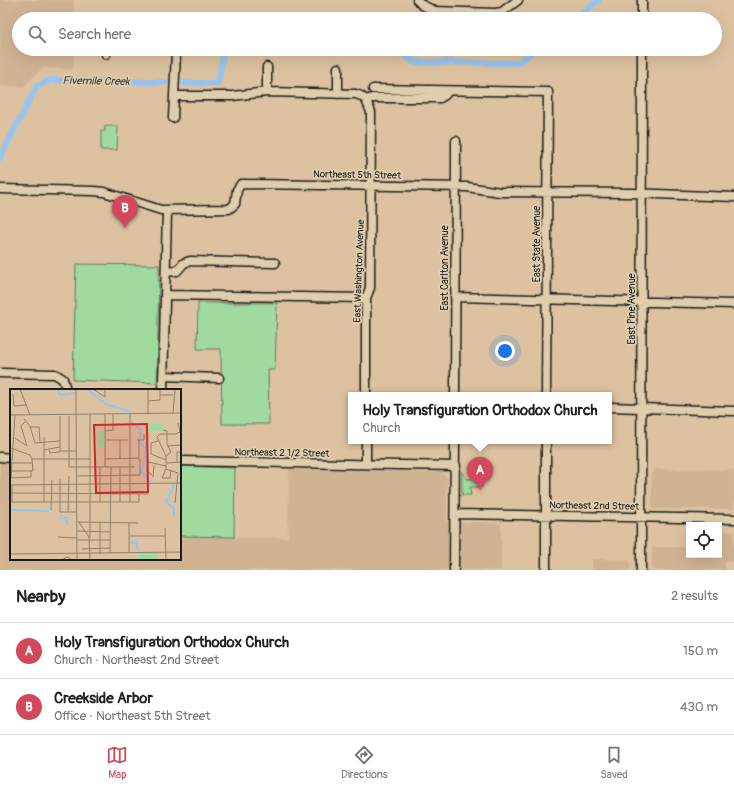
<!DOCTYPE html>
<html lang="en">
<head>
<meta charset="utf-8">
<style>
	body { margin:0; font-family:Pangolin,sans-serif; background:#f2f2f2; color:#222 }
	.controls { position:absolute; right:12px; bottom:12px; display:grid; overflow:hidden; border-radius:0px; box-shadow:0 4px 16px #0002 }
	.controls button { width:36px; height:36px; display:grid; place-items:center; padding:0; border:0; border-bottom:1px solid #e0e0e0; background:#fff; color:#222; font:20px sans-serif }
	.you { position:absolute; left:505px; top:351px; width:14px; height:14px; margin:-10px; border:3px solid #fff; border-radius:50%; background:#1a73e8; box-shadow:0 0 0 6px #1a73e833 }
	.badge { display:grid; place-items:center; width:26px; height:26px; border-radius:50%; background:#d1495b; color:#fff; font-size:13px; font-weight:700 }
	.pin { position:absolute; translate:-50% -33px; filter:drop-shadow(0 1px 2px #0008) }
	.pin::after { content:''; position:absolute; top:21px; width:14px; height:12px; background:inherit; clip-path:polygon(0 0,100% 0,50% 100%) }
	.popup { position:absolute; left:348px; top:392px; width:264px; height:52px; box-sizing:border-box; display:grid; place-content:center; border-radius:0px; background:#fff; filter:drop-shadow(0 1px 3px #0005); font-size:13px; white-space:nowrap; color:#767676 }
	.popup b { font-size:15px; color:#222 }
	.popup::after { content:''; position:absolute; left:50%; top:100%; margin-left:-8px; border:8px solid transparent; border-top-color:#fff }
	.list { margin:0; padding:0; list-style:none }
	h2 { display:flex; justify-content:space-between; align-items:center; height:52px; margin:0; padding:0 16px; font-size:17px }
	h2 small { font-size:13px; font-weight:400; color:#767676 }
	.list li { display:grid; grid-template-columns:26px 1fr auto; gap:12px; align-items:center; box-sizing:border-box; height:56px; padding:0 16px; border-top:1px solid #e0e0e0 }
	.list b { display:block; font-size:15px; white-space:nowrap }
	.list p { margin:0; font-size:13px; white-space:nowrap; color:#767676 }
	.list em { font-size:13px; font-style:normal; color:#767676 }
	.icon { flex:none; width:22px; height:22px; fill:none; stroke:currentColor; stroke-width:2; stroke-linecap:round; stroke-linejoin:round }
	.map { position:relative; flex:none; width:734px; height:570px; overflow:hidden }
	.search { position:absolute; background:#fff; box-shadow:0 4px 16px #0002; left:12px; right:12px; top:12px; height:44px; display:flex; align-items:center; gap:10px; box-sizing:border-box; padding:0 14px; border-radius:22px; color:#767676; font-size:15px }
	.sheet { height:164px; background:#fff }
	nav { display:flex; justify-content:space-around; align-items:center; box-sizing:border-box; height:56px; border-top:1px solid #e0e0e0; background:#fff; font-size:11px; color:#767676 }
	nav a { display:grid; justify-items:center; gap:2px }
	nav .on { color:#d1495b }
	.map>svg:first-child { display:block }
	.built { fill:#d0b393 }
	.green { fill:#a1da9f; stroke:#5e7b5e }
	.lines { fill:none; stroke-linecap:round; stroke-linejoin:round }
	.canal { stroke:#96c4f0; stroke-width:6 }
	.minor-casing { stroke:#1c1c1c; stroke-width:11 }
	.minor { stroke:#e0cdab; stroke-width:8 }
	.labels { text-anchor:middle; dominant-baseline:central; stroke-width:3.5; stroke-linejoin:round; paint-order:stroke }
	.street-label { font-size:10px; fill:#1c1c1c; stroke:#e0cdab }
	.water-label { font-size:11px; font-style:italic; fill:#343e46; stroke:#e0cdab }
	.inset-river { fill:none; stroke:#96c4f0; stroke-width:2 }
	.inset-road { fill:none; stroke:#8f806b; stroke-width:1 }
	.view { fill:#cd2727; fill-opacity:0.15; stroke:#cd2727; stroke-width:2 }
	.inset-edge { fill:none; stroke:#1c1c1c; stroke-width:2 }
</style>
</head>
<body>
<div class="map">
<svg width="734" height="570" viewBox="0 0 734 570">
	<rect width="100%" height="100%" fill="#dcc2a0"/>
	<filter id="ink" filterUnits="userSpaceOnUse"><feTurbulence type="fractalNoise" baseFrequency=".025" numOctaves="2"/><feDisplacementMap in="SourceGraphic" scale="8" xChannelSelector="R" yChannelSelector="G"/><feConvolveMatrix kernelMatrix="1 2 1 2 8 2 1 2 1" color-interpolation-filters="sRGB"/></filter>
	<g filter="url(#ink)">
		<path class="built" d="M0,0H74V19H19V49H74L73,69L42,68L24,87L0,86Z
			M0,463H11V559H180V536L288,538L289,469L441,472L447,477L446,522L501,523V570H0Z
			M652,469L734,470V509H652Z
			M687,531H689V555H719V531L734,532V562H725V570H652V547H687Z
			M592,559L630,560V570H592Z"/>
		<path class="green" d="M105,126H118L117,150H101V131H105Z
			M76,264L159,265L157,383L73,380Z
			M198,303H277L275,370H268L269,424H222L221,349H197Z
			M180,466L235,468L234,537L180,536Z
			M462,471L466,479H482V487H470L471,495H462Z"/>
		<g class="lines">
			<path class="canal" d="M265,19H281
				M575,19L599,0
				M395,49L414,62L518,63L536,49
				M184,83H218L224,49
				M0,158L36,87L51,80L166,82"/>
			<defs>
				<path id="minor" d="M417,0L422,5L435,11L495,13L502,12L518,0
					M642,19V0
					M106,54V49
					M373,89L548,92L546,395
					M267,92V67
					M338,94V68
					M174,96H232L267,92L356,94L361,96L366,100L371,112L370,288L366,298V395
					M366,100L372,98H440L445,95L448,91
					M173,118L176,53L174,49
					M0,189L94,191L104,192L161,210L229,209L235,204L237,190L241,184L467,187L500,192L631,193L734,197
					M166,272L177,271L184,263L190,261L275,263
					M166,295L366,298
					M455,297L734,304
					M0,373L55,374L63,379L66,390
					M163,376L219,378
					M163,390L167,210
					M455,395L456,141
					M609,407L734,411
					M0,457L11,458
					M180,461L456,466
					M366,464V441
					M455,514L734,519
					M454,570L455,441
					M546,570V441
					M641,570L642,49"/>
			</defs>
			<use href="#minor" class="minor-casing"/>
			<use href="#minor" class="minor"/>
		</g>
	</g>
	<g class="labels">
		<g class="street-label">
			<text transform="translate(357 175) rotate(1)">Northeast 5th Street</text>
			<text transform="translate(537 244) rotate(-90)">East State Avenue</text>
			<text transform="translate(445 268) rotate(-90)">East Carlton Avenue</text>
			<text transform="translate(359 271) rotate(-88)">East Washington Avenue</text>
			<text transform="translate(632 309) rotate(-90)">East Pine Avenue</text>
			<text transform="translate(282 453) rotate(1)">Northeast 2 1/2 Street</text>
			<text transform="translate(594 506) rotate(1)">Northeast 2nd Street</text>
		</g>
		<g class="water-label">
			<text transform="translate(96 81) rotate(1)">Fivemile Creek</text>
		</g>
	</g>
	<g transform="translate(10 389)">
		<rect width="171" height="171" fill="#dcc2a0"/>
		<path d="M139,34L153,35V42H139ZM88,42H95L94,58H88ZM128,164H147V171H127Z" fill="#a1da9f"/>
		<path class="inset-river" d="M48,0L49,5L53,6L65,4M77,0L96,15L121,23M121,33L130,40V51M130,53L136,60L132,83L141,93M163,95V100L156,112L164,120V127M0,121L39,122M1,121L39,122M49,128L56,129L58,136M120,153L126,154L128,162"/>
		<path class="inset-road" d="M10,0L20,26M83,0L95,8V0M138,0V24M3,5L4,17L17,16M150,6H163M138,12L150,11V0M66,17L67,171M66,17V0M163,24L165,0M120,25V113M0,26L171,24M80,26V149M59,27V78H125M14,30L20,37L25,54L50,52M15,33L11,37L17,57M168,34L171,47M20,38H29L30,53M153,41L157,42V55L161,63L156,67M95,42L103,41V25M5,49L17,57M95,51H118M110,51V70M127,51H134V45M129,51V71M158,57L171,56M1,59L20,66L22,70H80M34,61L50,58M39,61L40,64L50,63V27M50,62H67M141,65V54L148,52M141,65L156,71M95,70L129,69M167,73V63H171M0,74H23M157,74L171,73M95,78V25M156,80L152,89H160L161,81M1,82H23L22,70M142,86L137,82L138,73L156,77M67,87L130,86V70M143,88L144,76M0,89L21,88V82M1,89L5,26M50,90V123H66M0,96L171,94M2,96V113M0,104L138,105M0,113H129V105M34,113V48M90,113V78M110,113V78M165,114L168,84L156,80V67L147,48L150,45H166L171,42M41,121L42,91M58,123L59,87M68,132L79,148L80,171M69,133L128,134M90,133V165M155,139L156,171M67,142L100,143M119,147H155M48,148L67,149M67,151H100M72,160L100,159M100,164L101,78M119,164V134M0,165L171,163M52,171L57,168L63,171"/>
		<path class="view" d="M137,35L138,103L86,104L84,36Z"/>
		<rect width="171" height="171" class="inset-edge"/>
	</g>
</svg>
<div class="controls">
<button><svg class="icon" aria-label="locate" viewBox="0 0 24 24"><circle cx="12" cy="12" r="6"/><path d="M12 2v4M12 18v4M2 12h4M18 12h4"/></svg></button>
</div>
<div class="you"></div>
<div class="pin badge" style="left:480px;top:490px">A</div>
<div class="popup"><b>Holy Transfiguration Orthodox Church</b>Church</div>
<div class="pin badge" style="left:125px;top:228px">B</div>
<div class="search"><svg class="icon" aria-label="search" viewBox="0 0 24 24"><circle cx="10" cy="10" r="6"/><path d="M15 15l6 6"/></svg>Search here</div>
</div>
<section class="sheet">
<h2>Nearby<small>2 results</small></h2>
<ul class="list">
<li><span class="badge">A</span><div><b>Holy Transfiguration Orthodox Church</b><p>Church · Northeast 2nd Street</p></div><em>150 m</em></li>
<li><span class="badge">B</span><div><b>Creekside Arbor</b><p>Office · Northeast 5th Street</p></div><em>430 m</em></li>
</ul>
</section>
<nav>
<a class="on"><svg class="icon" aria-label="map" viewBox="0 0 24 24"><path d="M3 6l6-2 6 2 6-2v14l-6 2-6-2-6 2zM9 4v14M15 6v14"/></svg>Map</a>
<a><svg class="icon" aria-label="directions" viewBox="0 0 24 24"><path d="M12 3l9 9-9 9-9-9zM9 14v-3h6M13 9l2 2-2 2"/></svg>Directions</a>
<a><svg class="icon" aria-label="saved" viewBox="0 0 24 24"><path d="M7 4h10v16l-5-4-5 4z"/></svg>Saved</a>
</nav>
</body>
</html>
